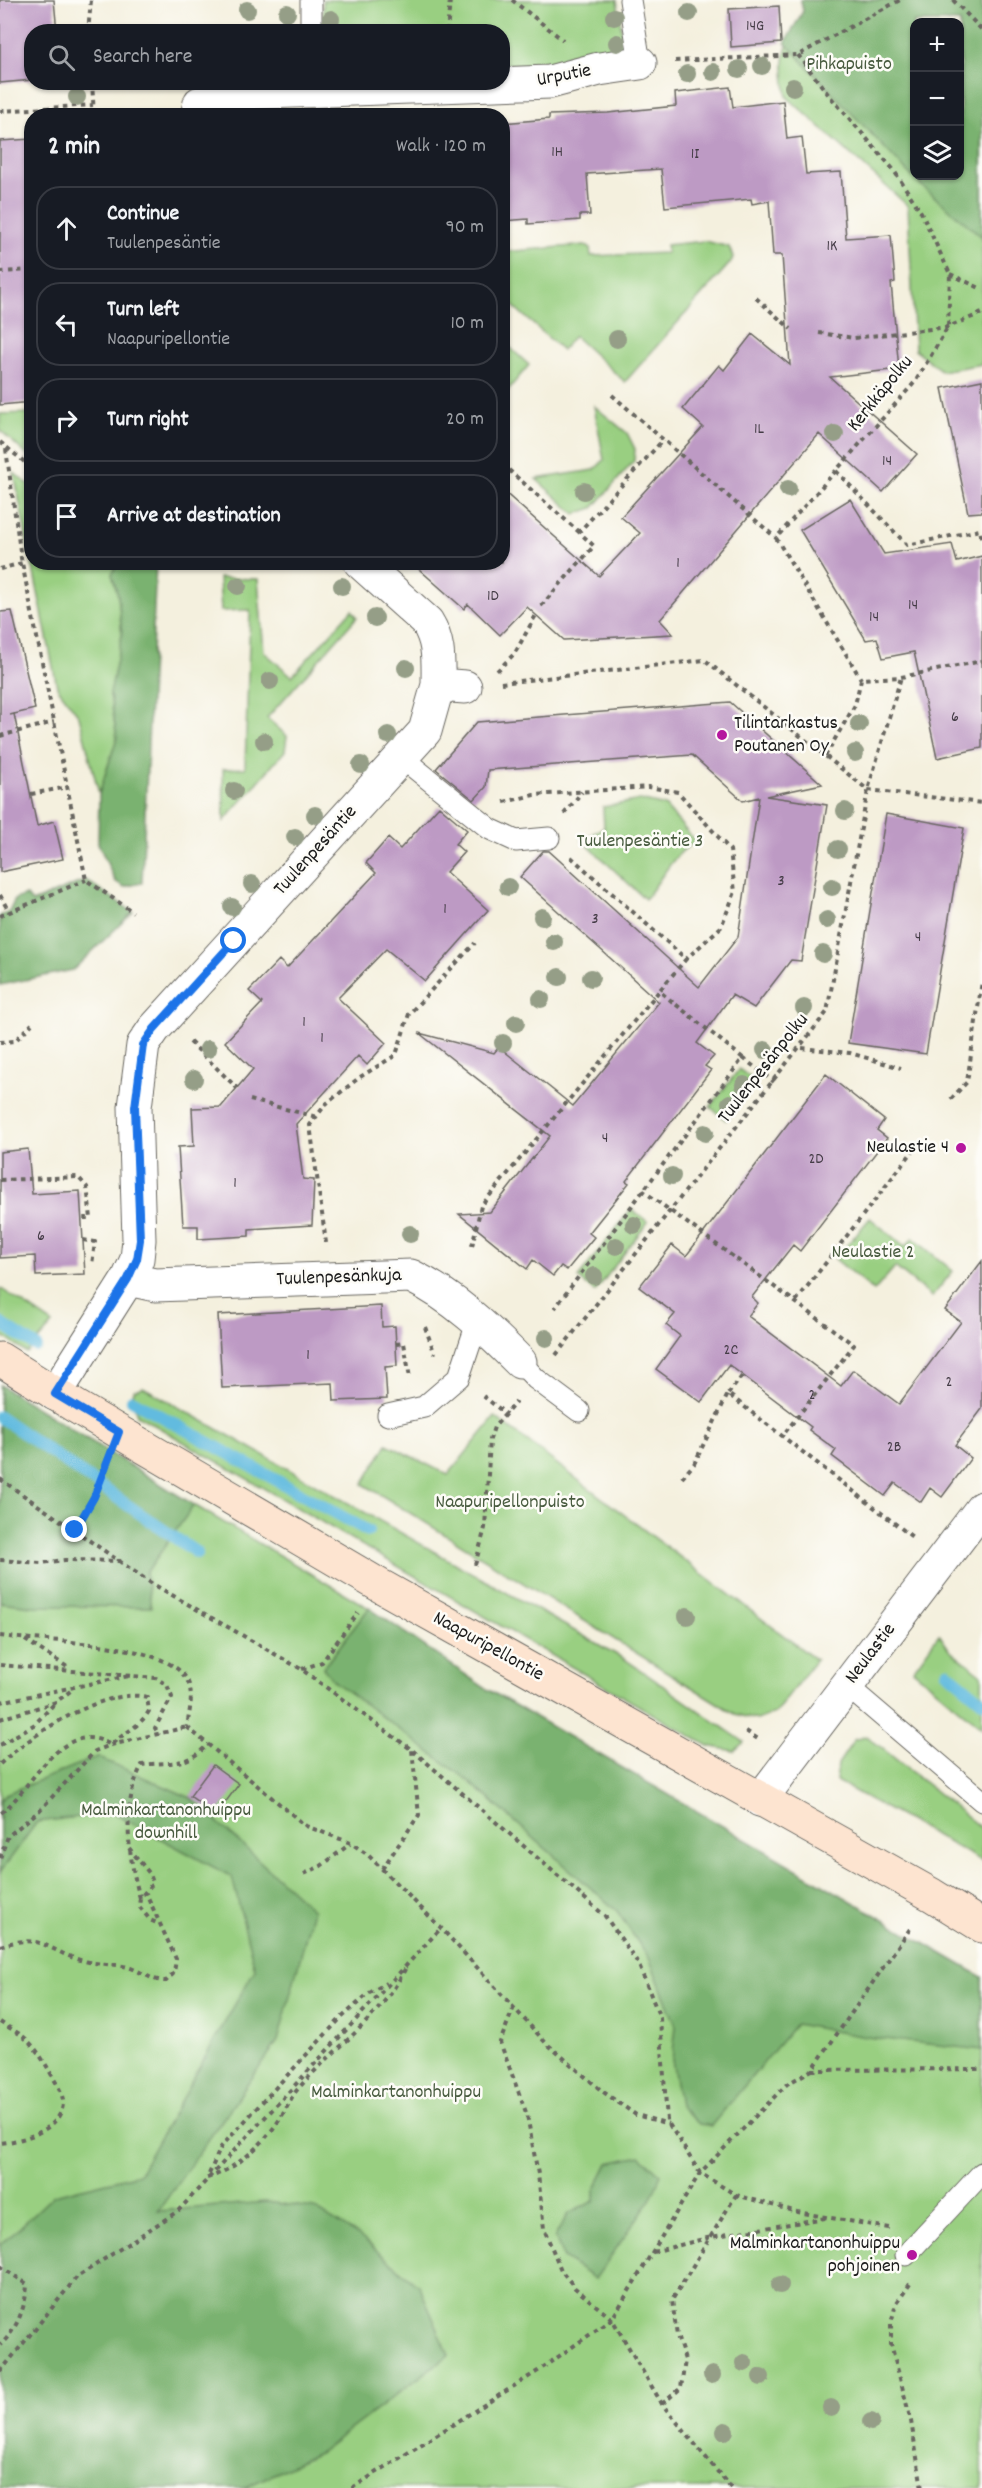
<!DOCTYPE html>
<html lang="en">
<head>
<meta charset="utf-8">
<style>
	body { margin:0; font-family:Dekko,sans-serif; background:#20242c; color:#f1f3f6 }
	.controls { position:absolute; right:18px; top:18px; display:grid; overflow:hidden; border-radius:12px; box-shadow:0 2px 4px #0004 }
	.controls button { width:54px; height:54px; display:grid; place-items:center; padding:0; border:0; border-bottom:2px solid #363941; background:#171b24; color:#f1f3f6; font:30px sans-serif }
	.stop { position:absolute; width:18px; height:18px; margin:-14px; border:4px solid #1a73e8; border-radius:50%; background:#fff }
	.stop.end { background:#1a73e8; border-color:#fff; box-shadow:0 2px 6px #0008 }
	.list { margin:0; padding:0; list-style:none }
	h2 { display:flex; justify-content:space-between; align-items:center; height:78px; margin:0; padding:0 24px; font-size:26px }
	h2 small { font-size:20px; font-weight:400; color:#9ea1a6 }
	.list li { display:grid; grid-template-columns:39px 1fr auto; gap:18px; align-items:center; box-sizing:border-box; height:84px; margin:0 12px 12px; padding:0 12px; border:2px solid #363941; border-radius:24px }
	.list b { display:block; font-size:22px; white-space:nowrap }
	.list p { margin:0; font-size:20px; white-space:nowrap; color:#9ea1a6 }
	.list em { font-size:20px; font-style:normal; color:#9ea1a6 }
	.icon { flex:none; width:33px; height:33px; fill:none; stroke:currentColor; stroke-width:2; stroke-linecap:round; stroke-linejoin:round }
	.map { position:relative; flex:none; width:982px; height:2488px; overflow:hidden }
	.search { position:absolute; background:#171b24; box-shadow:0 2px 4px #0004; left:24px; top:24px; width:486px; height:66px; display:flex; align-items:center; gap:15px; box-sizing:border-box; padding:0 21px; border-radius:24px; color:#9ea1a6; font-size:22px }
	.panel { position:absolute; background:#171b24; box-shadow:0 2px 4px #0004; left:24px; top:108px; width:486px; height:462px; border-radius:24px }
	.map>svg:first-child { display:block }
	.green { fill:#99cf81; stroke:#5a764e; stroke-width:1.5; fill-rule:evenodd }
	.forest { fill:#7ab26f; stroke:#4b6746; stroke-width:1.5; fill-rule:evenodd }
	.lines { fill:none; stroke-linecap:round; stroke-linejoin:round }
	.stream { stroke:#62bbdf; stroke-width:12 }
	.building { fill:#bd9ac4 }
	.lane-casing { stroke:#686660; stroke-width:23 }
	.street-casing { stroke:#686660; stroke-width:35 }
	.secondary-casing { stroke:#686660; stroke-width:35 }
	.path { stroke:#686660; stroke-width:4; stroke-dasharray:4.5 4.5; stroke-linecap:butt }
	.lane { stroke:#fff; stroke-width:21 }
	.street { stroke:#fff; stroke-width:33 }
	.secondary { stroke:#fde4d0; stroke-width:33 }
	.tree { fill:#959e87 }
	.route { stroke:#1a73e8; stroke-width:8 }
	.poi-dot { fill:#b5179e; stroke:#fdfcf7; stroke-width:2 }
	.labels { text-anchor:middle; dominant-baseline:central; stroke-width:5; stroke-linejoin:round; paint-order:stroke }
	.number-label { font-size:16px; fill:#443c46 }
	.park-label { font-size:20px; fill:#485b3f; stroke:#fdfcf7 }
	.street-label { font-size:20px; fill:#1c1c1c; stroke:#fdfcf7 }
	.poi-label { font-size:20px; fill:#1c1c1c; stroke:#fdfcf7; text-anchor:end }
</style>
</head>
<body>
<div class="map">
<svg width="982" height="2488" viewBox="0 0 982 2488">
	<rect width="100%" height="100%" fill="#fdfcf7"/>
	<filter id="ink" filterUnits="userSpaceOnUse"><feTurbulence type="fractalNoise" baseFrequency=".0167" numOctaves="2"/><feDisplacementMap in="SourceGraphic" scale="12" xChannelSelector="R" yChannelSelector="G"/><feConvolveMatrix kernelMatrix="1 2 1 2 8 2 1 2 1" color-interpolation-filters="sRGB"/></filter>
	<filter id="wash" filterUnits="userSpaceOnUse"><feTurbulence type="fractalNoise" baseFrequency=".008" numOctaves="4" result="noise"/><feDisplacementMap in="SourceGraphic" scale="24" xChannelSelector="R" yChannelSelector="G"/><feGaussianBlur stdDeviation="1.35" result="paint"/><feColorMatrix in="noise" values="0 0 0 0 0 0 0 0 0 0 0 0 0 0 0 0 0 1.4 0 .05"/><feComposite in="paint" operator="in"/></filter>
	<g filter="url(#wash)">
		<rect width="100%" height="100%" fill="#f4f0de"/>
		<path class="green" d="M323,0H617L625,53L596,60L588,54L566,56V70L503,76L502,32H323Z
			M801,0H982V364L942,371L915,350L908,206L787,97C780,57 784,46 803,11ZM914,22H960V176H914Z
			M705,241L729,247L733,257L731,262L625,382L574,336L562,350L503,297V252L585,245L590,248L591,256L667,253L666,245Z
			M503,341L529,365L503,396Z
			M594,406L627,433L635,449L634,461L593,508L575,514L536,479L594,470L604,460Z
			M31,413V441L26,448L31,459L0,430V414Z
			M14,473L31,486V561Z
			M32,563H117L112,574L118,595L122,635L110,694L117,738L99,794L79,716L57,687Z
			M219,578L258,579L264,652L292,676L352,610L357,617L267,718L287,736L285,751L224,821L223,769L245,768L250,610L221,611Z
			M640,800L665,806L696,842C672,853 662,880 645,899L582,840L604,828L603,807Z
			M739,1069L756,1082L726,1120L710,1107Z
			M631,1209L648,1222L595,1292L578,1278Z
			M870,1218L905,1247L913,1238L953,1271L932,1297L895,1267L874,1291L835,1259Z
			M0,1288L53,1324L27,1353L0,1334Z
			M0,1385L194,1505L369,1608L485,1688L982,1977V2488H0Z
			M143,1387L626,1660L744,1742L734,1751L708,1746L137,1415L132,1400L134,1390Z
			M495,1417L816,1660L775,1713L757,1720L735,1714L363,1484L387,1444L448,1475Z
			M939,1634L949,1649L982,1675V1728L913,1670Z
			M867,1736L982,1829V1861L836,1781L838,1764L854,1740Z"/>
		<path class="forest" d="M801,0H982V237L916,181L785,43L803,11ZM960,22V176H914V22Z
			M117,563H156L142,883L124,887L115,881L98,843L99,794L117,738L110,694L122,635L118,595L112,574Z
			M86,880L133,912L73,970L0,985V916L9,912L15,899L26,895L32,902Z
			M0,1385L194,1505L146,1573L151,1607L32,1606L0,1602Z
			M369,1608L485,1688L982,1977V2050L866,2037L796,2024L711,2126L699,2124L680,2106L672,2060L676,2026L650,1960L617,1911L465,1778L335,1682L323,1668Z
			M97,1757L191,1798L313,1910L278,2041L158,2211L266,2202L314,2208L358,2235L419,2286L449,2355L320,2452L244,2488H0V2246L54,2195L139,2174L255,1969L232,1877L113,1813L37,1822L0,1873V1801L5,1794Z
			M640,2156L661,2175L650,2200L595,2279L563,2258L555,2236L568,2214L594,2201V2191L608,2163Z"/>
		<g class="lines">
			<path class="stream" d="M0,1323L36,1346
				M132,1400L368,1531
				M0,1417L197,1553
				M947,1672L982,1701"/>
		</g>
		<g id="blocks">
			<path class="building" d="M0,0H54L57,32H32V80L0,83Z
				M779,6L781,43L731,47L729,9Z
				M730,87L733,107L783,101L787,139L802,137L806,174L841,172L846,238L891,235L895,282L891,283L899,369L830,377L917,454L883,492L819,434L660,620L673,634L564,640L527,607L500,635L468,604L464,609L411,562H502V490L599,576L640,533L621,517L703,427L683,409L719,365L724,370L752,334L790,365L782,255H773L769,201L752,204L751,199L665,207L661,169L587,174L590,215H580V220L528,224V219L502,221V123L549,119V115L608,113L676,106L675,93Z
				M32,139V402L0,405V141Z
				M982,380V512L968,513L942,388Z
				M850,499L884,554L952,544L957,562L982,556V748L937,758L914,652L883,658L877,638L866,640L800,530Z
				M12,611L35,709L10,715L14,714L37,826L54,821L63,859L0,872V612Z
				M730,702L822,784L766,796L827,805L801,961L791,960L754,1008L732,995L697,1043L714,1056L705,1066L711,1070L626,1181L629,1183L589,1233L594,1237L567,1270L561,1266L553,1276L533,1260L527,1269L459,1214L490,1212L550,1136L419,1033L494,1053L499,1047L573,1106L659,1002L520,877L543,851H549L699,987L738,937L759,797L743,801L692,755L488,770L486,787L474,800L436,769L477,722Z
				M439,806L467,830L455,844L464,852L446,872L488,910L425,981L386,949L338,998L386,1043L367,1065L358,1056L296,1124L303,1179L314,1180L312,1225L249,1229V1236L198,1239V1226H183L178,1147L194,1146L192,1108L221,1107L253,1069L225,1042L262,1003L249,991L279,960L287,968L376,873L366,863L388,838L400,849Z
				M886,814L964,828L926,1054L848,1043Z
				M826,1074L884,1120L877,1130L887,1138L800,1251L793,1245L752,1297L758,1303L748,1316L841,1386L853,1370L899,1404L961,1322L945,1310L982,1261V1409L955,1445L971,1458L942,1497L930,1488L921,1502L895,1483L885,1496L832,1456L836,1450L809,1430L811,1427L729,1365L701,1402L656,1369L680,1336L666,1325L675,1314L639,1287L672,1245L686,1256Z
				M28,1149L32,1194L80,1191L85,1274L36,1276L35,1256L0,1258V1152Z
				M381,1306L382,1327L395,1326L397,1366L385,1367L387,1399L334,1401L333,1383L222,1388L218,1315Z
				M213,1765L239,1784L216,1815L190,1796Z"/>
		</g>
	</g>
	<g filter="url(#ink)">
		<use href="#blocks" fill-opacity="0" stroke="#686660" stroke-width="1.5"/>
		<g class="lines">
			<defs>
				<path id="lane" d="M311,0V32
					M630,0L640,63
					M401,757L490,829L516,841L549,838
					M520,1362L536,1379L579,1411
					M388,1415L424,1407L459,1377L478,1320
					M847,1686L982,1801
					M906,2255L982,2173"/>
				<path id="street" d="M197,116L200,103L240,93L550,82L599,69L640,63
					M360,562L427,622C440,643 438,661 438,685
					M128,1279L155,1285L411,1276C454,1297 487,1329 520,1362
					M55,1394L128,1279L137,1259L139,1240L135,1107L143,1045L154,1029L425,731L438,685L465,687
					M760,1800L982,1508"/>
				<path id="secondary" d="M0,1359L75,1406L379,1585L932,1895L982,1926"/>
			</defs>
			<use href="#lane" class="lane-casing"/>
			<use href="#street" class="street-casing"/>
			<use href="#secondary" class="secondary-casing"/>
			<path class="path" d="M512,0L563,40
				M953,0L982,30
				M88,32L91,0
				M447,32L450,0
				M798,55L828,94L893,169L921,212L950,274L948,327L915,382L776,538L861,679
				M675,61L798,55L900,0
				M92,82L94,116
				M0,111L93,105
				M0,272L32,270
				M950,274L982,289
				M756,298L791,329
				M819,333L854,338L948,327L982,313
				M612,395L776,538
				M0,442L32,468
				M6,449L21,558L86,880L133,912
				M502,455L506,451
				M502,464L579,532
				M836,471L907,545L980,530L982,541
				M0,569L22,563
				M541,606L594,546L579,532L663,440
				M497,671L515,653L536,615
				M501,683L705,660L868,790L982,803
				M0,736L54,722
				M825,756L855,705L861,679L901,677L982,661
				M31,794L68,787
				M504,802L534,795L648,787L678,792L730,850L735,892L721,927L686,959
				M564,814L582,792
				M571,857L686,959L659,991
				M0,895L9,912
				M0,916L86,880
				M0,1042L15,1041L32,1024
				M190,1042L237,1088
				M802,1048L850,1053L901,1068
				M743,1058L774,1082
				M951,1099L967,1082L982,981
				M250,1100L317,1117
				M0,1180L78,1177L87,1187L91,1218H82
				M642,1190L854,1345L783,1435
				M83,1240L95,1242L92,1265
				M326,1243L310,1125L326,1104L360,1077L396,1055L409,1014L475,943
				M472,1246L481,1206L659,991L743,1058L555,1308
				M796,1301L913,1151
				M425,1327L435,1354
				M396,1344L404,1343L410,1378
				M556,1355L827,1012L868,790L901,677
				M728,1394L743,1375
				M483,1396L506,1414
				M682,1478L694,1464L728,1394L915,1539
				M0,1479L151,1583L301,1669L412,1750L605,1916L638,1963L660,2018L667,2121L700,2173L736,2195L797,2212L889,2228
				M75,1530L94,1497L106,1466
				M0,1560L41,1563L65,1560L122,1561
				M475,1565L485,1528L490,1439L494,1427L516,1402
				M0,1636C41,1642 170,1640 188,1682C194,1696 189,1713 187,1727
				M25,1640L69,1668
				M0,1665L156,1678L167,1685L172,1697L155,1728L159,1735
				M302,1669L322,1662L358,1613
				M0,1702L129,1676
				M0,1719L56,1702L73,1689
				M187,1727L306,1826L351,1843L368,1855L441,1928L546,2043L602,2091L636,2115L669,2124
				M746,1731L761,1741
				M0,1745L35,1724L56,1702
				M0,1764C32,1734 104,1687 147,1697L149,1711C140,1727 123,1733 111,1745C61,1715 32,1790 0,1814
				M129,1848L150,1874L153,1883L140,1898L139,1906L150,1920L157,1923
				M0,1858L8,1836L39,1811L95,1751L111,1745L187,1727
				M382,1869L419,1815L412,1750
				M304,1874L321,1866L350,1844
				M140,1898C128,1856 121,1804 142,1765C171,1761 186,1768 208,1744
				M0,1946C44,1932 47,1952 84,1961C99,1965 117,1963 131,1968C144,1973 152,1981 166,1981L174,1973L176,1959L146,1893
				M514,2007L500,2042L527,2115L538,2174L544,2229L561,2270L575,2288L612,2319L662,2404L731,2488
				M0,2022C9,2028 20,2033 27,2040C36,2048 43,2060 49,2070C54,2080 64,2093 63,2104C60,2131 21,2141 0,2143
				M812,2070L982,2069
				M209,2174L221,2147L265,2099L340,2019L368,1994L386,1983
				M207,2178C238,2169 267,2141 283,2114C288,2106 291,2097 297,2090C333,2048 382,2018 406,1967
				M653,2252L711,2237L825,2218
				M0,2266L27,2284C26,2306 17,2330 0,2345
				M910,2284L896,2304L891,2323V2344L911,2421L922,2488
				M0,2372L77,2277L178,2211L441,1928
				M662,2404L681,2388L685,2360L677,2336L672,2300L736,2195
				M352,2488L538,2371L612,2319L700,2173L787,2084L812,2070L912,1926"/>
			<use href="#lane" class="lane"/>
			<use href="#street" class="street"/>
			<use href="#secondary" class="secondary"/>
		</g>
		<g class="tree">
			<circle cx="247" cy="10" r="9"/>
			<circle cx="287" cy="13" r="9"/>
			<circle cx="689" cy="13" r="9"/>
			<circle cx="614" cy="17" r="9"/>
			<circle cx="331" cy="19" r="9"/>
			<circle cx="617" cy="43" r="9"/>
			<circle cx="762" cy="66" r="9"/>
			<circle cx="739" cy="69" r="9"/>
			<circle cx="713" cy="72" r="9"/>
			<circle cx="687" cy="74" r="9"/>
			<circle cx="793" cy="87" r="9"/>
			<circle cx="77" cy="97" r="9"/>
			<circle cx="617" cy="339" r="9"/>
			<circle cx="835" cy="434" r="9"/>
			<circle cx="788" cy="489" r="9"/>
			<circle cx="584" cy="491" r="9"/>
			<circle cx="238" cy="586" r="9"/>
			<circle cx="342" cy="586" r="9"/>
			<circle cx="375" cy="618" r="9"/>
			<circle cx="406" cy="668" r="9"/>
			<circle cx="270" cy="681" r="9"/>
			<circle cx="859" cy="724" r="9"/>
			<circle cx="388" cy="735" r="9"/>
			<circle cx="264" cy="741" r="9"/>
			<circle cx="855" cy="753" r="9"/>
			<circle cx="361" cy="765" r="9"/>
			<circle cx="234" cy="791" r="9"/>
			<circle cx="845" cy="811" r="9"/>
			<circle cx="315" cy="815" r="9"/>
			<circle cx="295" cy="837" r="9"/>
			<circle cx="838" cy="849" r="9"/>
			<circle cx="252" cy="884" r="9"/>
			<circle cx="508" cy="887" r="9"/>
			<circle cx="832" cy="887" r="9"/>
			<circle cx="232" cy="907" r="9"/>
			<circle cx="542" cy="917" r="9"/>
			<circle cx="827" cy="920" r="9"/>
			<circle cx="554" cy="942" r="9"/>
			<circle cx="823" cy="954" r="9"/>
			<circle cx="559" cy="977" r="9"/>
			<circle cx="591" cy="978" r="9"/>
			<circle cx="541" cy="999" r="9"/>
			<circle cx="804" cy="1008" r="9"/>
			<circle cx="516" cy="1023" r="9"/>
			<circle cx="503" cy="1043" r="9"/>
			<circle cx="208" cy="1049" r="9"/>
			<circle cx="765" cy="1050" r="9"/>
			<circle cx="194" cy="1079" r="9"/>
			<circle cx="744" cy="1085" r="9"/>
			<circle cx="730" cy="1103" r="9"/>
			<circle cx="705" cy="1133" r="9"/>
			<circle cx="672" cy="1176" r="9"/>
			<circle cx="634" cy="1225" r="9"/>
			<circle cx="410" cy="1234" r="9"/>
			<circle cx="616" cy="1246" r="9"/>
			<circle cx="594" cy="1276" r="9"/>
			<circle cx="546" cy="1338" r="9"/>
			<circle cx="687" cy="1616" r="9"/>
			<circle cx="780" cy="2285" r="9"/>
			<circle cx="744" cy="2363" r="9"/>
			<circle cx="712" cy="2375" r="9"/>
			<circle cx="761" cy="2377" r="9"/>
			<circle cx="831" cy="2408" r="9"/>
			<circle cx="871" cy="2422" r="9"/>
			<circle cx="725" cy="2431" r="9"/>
		</g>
	</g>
	<g class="lines" filter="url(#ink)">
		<path class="route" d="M75,1530L94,1497L119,1432L55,1394L128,1279L137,1259L140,1240L135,1107L143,1045L154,1029L234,941"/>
	</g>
	<g class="poi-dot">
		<circle cx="722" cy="735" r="6"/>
		<circle cx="961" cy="1148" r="6"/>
		<circle cx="912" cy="2255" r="6"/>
	</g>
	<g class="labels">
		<g class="number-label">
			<text x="755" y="26">14G</text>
			<text x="557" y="152">1H</text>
			<text x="695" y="154">1I</text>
			<text x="832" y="246">1K</text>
			<text x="759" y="429">1L</text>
			<text x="887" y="461">14</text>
			<text x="678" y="563">1</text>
			<text x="493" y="596">1D</text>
			<text x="913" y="605">14</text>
			<text x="874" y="617">14</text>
			<text x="955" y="717">6</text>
			<text x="781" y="881">3</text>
			<text x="445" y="909">1</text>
			<text x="595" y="919">3</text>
			<text x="918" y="937">4</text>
			<text x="304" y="1022">1</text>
			<text x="322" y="1038">1</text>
			<text x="605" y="1138">4</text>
			<text x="816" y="1159">2D</text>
			<text x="235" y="1183">1</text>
			<text x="41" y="1236">6</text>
			<text x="731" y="1350">2C</text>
			<text x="308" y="1355">1</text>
			<text x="949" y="1382">2</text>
			<text x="812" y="1395">2</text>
			<text x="894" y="1447">2B</text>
		</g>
		<g class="park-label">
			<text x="849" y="65">Pihkapuisto</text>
			<text x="640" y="842">Tuulenpesäntie 3</text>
			<text x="873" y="1253">Neulastie 2</text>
			<text x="510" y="1503">Naapuripellonpuisto</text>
			<text x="166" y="1811">Malminkartanonhuippu<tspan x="166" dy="23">downhill</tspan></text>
			<text x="396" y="2093">Malminkartanonhuippu</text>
		</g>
		<g class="street-label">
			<text transform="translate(564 76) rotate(-11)">Urputie</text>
			<text transform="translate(881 394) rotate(-51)">Kerkkäpolku</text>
			<text transform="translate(316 851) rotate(-48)">Tuulenpesäntie</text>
			<text transform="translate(764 1069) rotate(-52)">Tuulenpesänpolku</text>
			<text transform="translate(339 1278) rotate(-2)">Tuulenpesänkuja</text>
			<text transform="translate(488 1647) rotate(29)">Naapuripellontie</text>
			<text transform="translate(871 1654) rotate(-53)">Neulastie</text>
		</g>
		<g class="poi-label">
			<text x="734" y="724" text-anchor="start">Tilintarkastus<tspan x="734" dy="23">Poutanen Oy</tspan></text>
			<text x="949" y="1148">Neulastie 4</text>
			<text x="900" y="2244">Malminkartanonhuippu<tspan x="900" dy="23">pohjoinen</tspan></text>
		</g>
	</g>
</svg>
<div class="controls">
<button>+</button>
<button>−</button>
<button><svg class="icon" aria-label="layers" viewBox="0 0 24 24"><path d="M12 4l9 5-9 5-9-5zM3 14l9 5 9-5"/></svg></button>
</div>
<div class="stop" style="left:234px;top:941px"></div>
<div class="stop end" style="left:75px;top:1530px"></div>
<div class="search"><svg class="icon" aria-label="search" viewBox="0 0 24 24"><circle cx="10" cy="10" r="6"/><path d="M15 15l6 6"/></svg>Search here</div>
<section class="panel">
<h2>2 min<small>Walk · 120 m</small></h2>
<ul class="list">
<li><svg class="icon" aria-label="ahead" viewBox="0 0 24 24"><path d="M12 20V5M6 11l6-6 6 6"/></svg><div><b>Continue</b><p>Tuulenpesäntie</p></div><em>90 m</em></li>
<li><svg class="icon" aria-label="left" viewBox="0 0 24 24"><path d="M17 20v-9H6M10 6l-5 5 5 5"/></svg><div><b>Turn left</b><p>Naapuripellontie</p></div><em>10 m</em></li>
<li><svg class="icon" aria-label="right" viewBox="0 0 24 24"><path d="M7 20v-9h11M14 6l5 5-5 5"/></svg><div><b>Turn right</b></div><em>20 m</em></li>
<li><svg class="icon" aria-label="arrive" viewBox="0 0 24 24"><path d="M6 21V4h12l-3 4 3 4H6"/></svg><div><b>Arrive at destination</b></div></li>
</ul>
</section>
</div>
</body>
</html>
